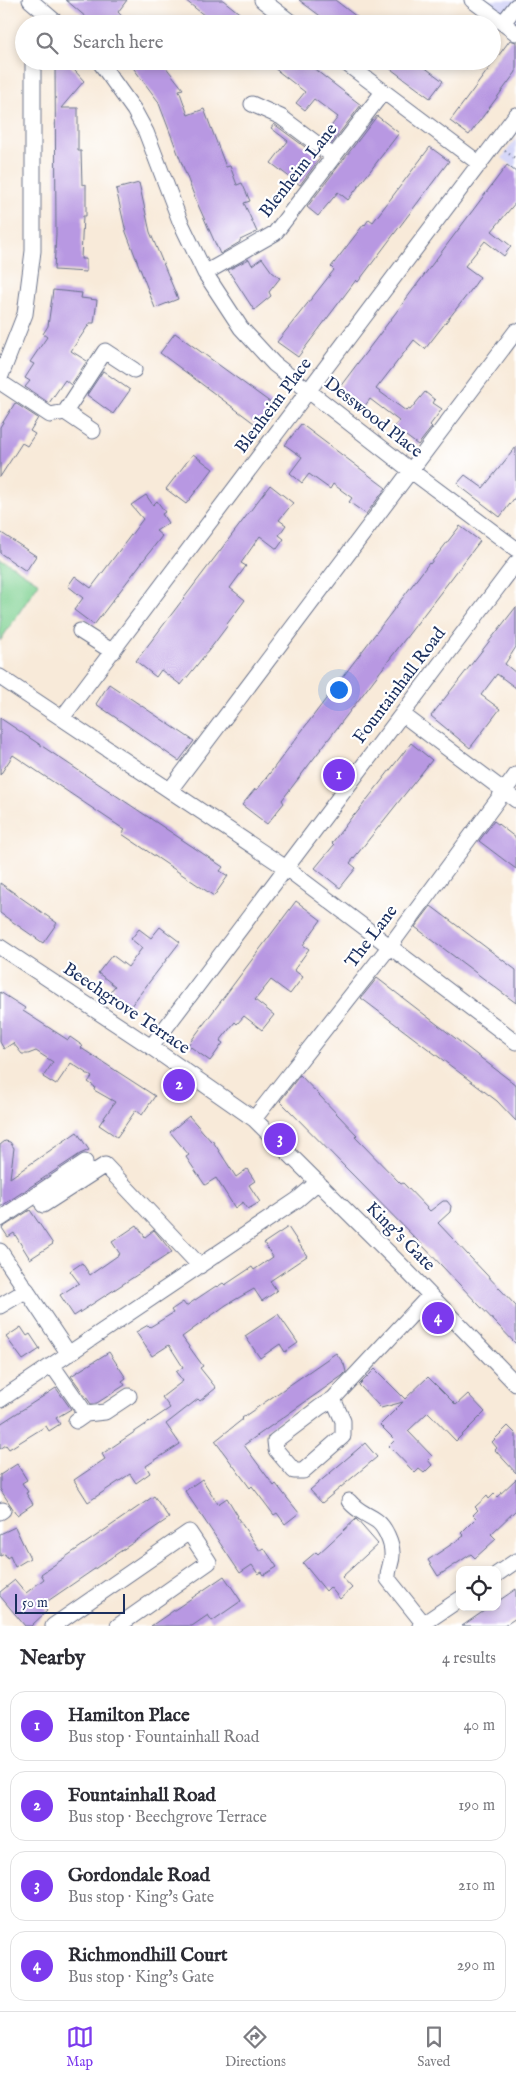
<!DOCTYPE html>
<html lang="en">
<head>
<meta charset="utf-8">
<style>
	body { margin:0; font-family:"IM FELL English",serif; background:#f7f7f7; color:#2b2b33 }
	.controls { position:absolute; right:15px; bottom:15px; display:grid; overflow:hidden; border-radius:10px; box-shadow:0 2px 8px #0003 }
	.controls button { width:45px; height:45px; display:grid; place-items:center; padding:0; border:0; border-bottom:1px solid #e1e1e2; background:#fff; color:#2b2b33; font:25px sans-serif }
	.scale { position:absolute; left:15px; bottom:12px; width:110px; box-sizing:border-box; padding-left:5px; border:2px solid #1b2f5e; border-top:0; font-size:14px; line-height:18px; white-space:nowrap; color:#1b2f5e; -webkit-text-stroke:4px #fff; paint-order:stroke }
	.you { position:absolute; left:338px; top:689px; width:18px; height:18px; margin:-12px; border:4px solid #fff; border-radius:50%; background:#1a73e8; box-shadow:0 0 0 8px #1a73e833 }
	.badge { display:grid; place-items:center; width:32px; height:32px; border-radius:50%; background:#7c3aed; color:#fff; font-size:16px; font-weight:700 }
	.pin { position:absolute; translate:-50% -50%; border:2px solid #fff; box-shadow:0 1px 5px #0006 }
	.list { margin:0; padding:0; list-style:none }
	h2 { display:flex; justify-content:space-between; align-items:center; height:65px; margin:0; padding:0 20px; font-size:21px }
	h2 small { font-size:16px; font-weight:400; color:#7c7c81 }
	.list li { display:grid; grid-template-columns:32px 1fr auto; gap:15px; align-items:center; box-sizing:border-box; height:70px; margin:0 10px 10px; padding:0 10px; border:1px solid #e1e1e2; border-radius:15px }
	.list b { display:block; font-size:19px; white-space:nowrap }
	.list p { margin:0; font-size:16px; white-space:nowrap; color:#7c7c81 }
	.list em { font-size:16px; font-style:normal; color:#7c7c81 }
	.icon { flex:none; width:28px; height:28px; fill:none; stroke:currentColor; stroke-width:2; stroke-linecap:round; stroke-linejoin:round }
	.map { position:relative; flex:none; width:516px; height:1626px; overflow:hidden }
	.search { position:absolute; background:#fff; box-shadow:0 2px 8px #0003; left:15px; right:15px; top:15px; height:55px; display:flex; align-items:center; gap:12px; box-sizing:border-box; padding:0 18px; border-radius:28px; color:#7c7c81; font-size:19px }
	.sheet { height:385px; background:#fff }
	nav { display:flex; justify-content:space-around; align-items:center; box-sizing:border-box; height:70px; border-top:1px solid #e1e1e2; background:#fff; font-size:14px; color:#7c7c81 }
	nav a { display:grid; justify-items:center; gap:2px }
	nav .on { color:#7c3aed }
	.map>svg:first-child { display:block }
	.built { fill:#d6d7f8 }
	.garden { fill:#80d293; stroke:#4e8078 }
	.building { fill:#b898e2 }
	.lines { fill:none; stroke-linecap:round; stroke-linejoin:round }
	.minor-casing { stroke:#687089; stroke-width:17 }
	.path { stroke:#687089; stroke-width:2.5; stroke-dasharray:1 4; stroke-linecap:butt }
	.minor { stroke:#fff; stroke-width:15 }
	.labels { text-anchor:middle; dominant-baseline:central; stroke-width:4.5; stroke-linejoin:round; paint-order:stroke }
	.street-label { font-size:18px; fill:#1b2f5e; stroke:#fff }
</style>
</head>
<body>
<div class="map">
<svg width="516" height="1626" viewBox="0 0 516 1626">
	<rect width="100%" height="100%" fill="#fff"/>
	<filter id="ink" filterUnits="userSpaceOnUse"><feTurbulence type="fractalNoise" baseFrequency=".02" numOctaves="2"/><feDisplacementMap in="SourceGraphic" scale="10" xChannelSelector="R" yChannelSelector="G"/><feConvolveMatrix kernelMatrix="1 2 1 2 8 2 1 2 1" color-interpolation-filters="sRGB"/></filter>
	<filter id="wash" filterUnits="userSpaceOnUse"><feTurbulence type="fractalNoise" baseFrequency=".0096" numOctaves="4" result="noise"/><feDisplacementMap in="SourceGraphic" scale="20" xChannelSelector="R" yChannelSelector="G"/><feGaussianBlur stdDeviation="1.12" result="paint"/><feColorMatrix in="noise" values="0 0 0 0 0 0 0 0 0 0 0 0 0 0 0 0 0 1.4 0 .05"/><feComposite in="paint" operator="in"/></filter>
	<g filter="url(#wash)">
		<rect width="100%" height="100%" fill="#f8ead9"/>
		<path class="built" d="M483,0H516V25Z
			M516,138V169L502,158Z"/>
		<path class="garden" d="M0,558L39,583L0,641Z"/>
		<g id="blocks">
			<path class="building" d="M66,0H127L118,12L129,24H94Z
				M185,0H223L253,24H215Z
				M299,0H335L366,24H331Z
				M510,40L516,42V72L469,135L450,121Z
				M55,61H66L84,81L61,108H78V151H81L82,185L86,184V216H83L81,259H86V272L54,270L56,234Z
				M128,61H161L183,89L179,90L188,115L204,109L226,167L230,166L237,185L242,183L250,201L244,203L257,232L240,240V242L220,254L195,198L158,101Z
				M265,61H304L361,105L332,143L323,137L338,117L314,99L305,110L296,103L305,92Z
				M380,61H416L443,81L430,98Z
				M377,116L399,133L348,200L338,192L318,216L307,207Z
				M274,124L320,158L300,185L271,163L288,141L271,128Z
				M430,147L449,161L358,282L356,280L298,357L277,342L334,270L331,267L364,224L365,225L369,219L373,222Z
				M507,165L516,172V202L492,231L511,246L504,256L485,241L465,266L480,277L471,290L425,349L414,340L376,389L406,411L408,409L410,410L425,392L435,400L433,403L442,409L430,425L432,427L418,445L394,427L399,421L370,399L361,411L336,392Z
				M139,183L150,232L178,299L155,308L126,232L116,189Z
				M262,258L272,272L280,278L269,292L271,296L254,310L228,270L249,259L252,265Z
				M53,290L82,293L81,298L97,300L94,323H90L71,351L87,361L71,385L65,380L49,403L25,387L30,381L25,378L34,364L30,362L47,337L43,334L48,326Z
				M175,333L278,408L262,429L160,353Z
				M103,371L130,390L113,414L87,395Z
				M15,403L38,418L30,431L35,434L27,446L22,443L0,477V427Z
				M301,424L386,488L366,514L349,502L352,498L333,484L330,489L309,474L302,483L290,473L302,457L285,445Z
				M516,447V496L500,517L457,484L465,475L483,488Z
				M193,454L213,469L186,504L166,489Z
				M270,485L293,503L279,520L286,525L279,535L284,539L277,549L260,536L241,563L246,566L230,588L245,600L227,624L228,625L213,645L181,685L161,670L156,677L136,661Z
				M146,495L153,505L157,501L165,512L162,514L168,523L156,531L162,536L94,625L74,610L83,598L68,586L75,576L91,588L143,519L131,505Z
				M460,526L480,541L282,800L284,803L267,824L242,805L255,789L257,790L429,563L430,564Z
				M0,532L36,556L26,571L0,553Z
				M516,607V647L505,664L516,673V688L497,674L481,695L500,709L470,748L431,716Z
				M109,684L194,741L179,761L96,704Z
				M0,718L223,867L220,871L228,876L214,896L122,834L125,830L13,755L0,775Z
				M411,743L432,760L350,863L356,868L340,888L315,868L334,845L332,843L354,814L355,815Z
				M494,821L516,838V869L479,841Z
				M0,883L57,923L43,943L0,913Z
				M296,901L321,920L303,945L309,949L294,970L303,977L290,994L271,980L255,1000L274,1015L262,1030L244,1016L237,1024L235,1022L220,1041L223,1043L210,1061L188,1045Z
				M431,906L516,970V1003L415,927Z
				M160,927L180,942L130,1007L110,992L115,986L98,973L112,955L128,967L142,948L131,939L139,929L151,938Z
				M377,978L516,1085V1121L497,1101L361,998Z
				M0,992L25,1008L23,1011L68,1040L70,1037L83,1046L81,1048L155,1096L142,1115L136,1110L117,1137L99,1125L115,1102L94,1090L95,1087L88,1082L92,1077L71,1063L56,1085L43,1077L53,1062L36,1051L28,1054H22L13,1043L4,1049L0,1042Z
				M300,1075L357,1135L355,1137L401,1184L403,1183L430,1211L443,1201H447L451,1206L450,1212L438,1223L516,1306V1344L422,1245L280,1101Z
				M189,1116L211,1141L212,1140L236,1177L247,1169L255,1181L249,1185L260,1202L248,1209L243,1202L235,1208L216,1178L205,1185L186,1157L189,1155L170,1132Z
				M77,1132L89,1150L80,1154L0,1207V1145L5,1141L10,1142L14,1148L10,1178Z
				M30,1210L53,1244L30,1259L14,1233L8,1237L2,1228Z
				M137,1225L145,1237L154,1230L172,1252L74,1316L60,1295L79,1283L70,1271L82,1263L90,1275L120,1254L112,1242Z
				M288,1227L307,1256L270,1281L277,1291L262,1301L254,1289L226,1305L182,1337L203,1366L200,1368L216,1388L200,1401L198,1399L166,1424L180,1444L146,1466L150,1473L136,1483L130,1474L88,1502L74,1480L105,1459L102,1454L170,1408L162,1397L183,1381L176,1372L183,1367L169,1345L152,1356L136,1332L148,1325L150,1327L173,1313L171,1310L183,1302L186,1306L216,1286L217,1287L223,1283L225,1285L252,1267L254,1270L273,1257L264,1243Z
				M278,1314L298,1343L285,1352L280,1344L260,1358L245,1336Z
				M21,1327L27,1336L30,1334L40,1349L23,1360L6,1337Z
				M109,1352L126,1378L122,1381L125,1385L97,1403L91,1404L71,1376Z
				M336,1353L344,1364L346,1372L342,1376L244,1445L274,1486L276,1484L299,1513L285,1524L277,1513L274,1515L252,1486L250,1488L215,1441L243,1419L242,1418Z
				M375,1369L405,1399L428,1377L456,1405L468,1394L485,1412L456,1441L428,1412L408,1431L432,1456L428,1460L432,1465L424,1473L419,1469L415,1473L389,1446L395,1440L380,1425L403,1402L381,1408L359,1385Z
				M56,1388L71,1409L56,1418L60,1424L49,1431L46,1426L9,1449L6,1445L0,1449V1424Z
				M508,1426L516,1434V1473L495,1450L497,1448L492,1442Z
				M365,1443L377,1457L322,1503L310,1490Z
				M17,1464L27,1480L22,1483L28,1492L26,1493L33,1504L17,1515L0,1489V1475Z
				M202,1479L218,1504L227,1498L238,1516L237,1517L260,1551L264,1548L277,1567L264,1575L262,1572L258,1574L252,1565L240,1573L185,1491Z
				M516,1479V1510L491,1534L496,1539L475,1558L471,1554L438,1576L428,1560L464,1536L461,1533L476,1518L473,1515L478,1510L475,1507L487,1496L489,1499L494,1494L497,1497Z
				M154,1496L169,1518L42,1605L47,1611L31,1626H25L0,1596V1592L15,1580L26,1593L44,1579L41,1574Z
				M356,1519L378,1544L342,1577L352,1588L340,1599L330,1587L326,1591L303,1563L316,1552L318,1554Z
				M15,1527L30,1558L15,1567L10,1556L7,1558L5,1554L0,1556V1534Z
				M224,1576L241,1601L212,1621L208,1615L192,1626H151Z
				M516,1589V1618L504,1626H462L490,1607H497V1602Z"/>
		</g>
	</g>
	<g filter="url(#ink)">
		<use href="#blocks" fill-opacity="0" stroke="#687089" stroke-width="1"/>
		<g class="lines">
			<defs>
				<path id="minor" d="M30,0L58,24
					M262,0L293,24
					M472,0L516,33
					M503,23L516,6
					M99,61L134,110L146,132L180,221L205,273L241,328L274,364L410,470L516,549
					M343,61L480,164
					M252,104L281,117L333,156
					M205,273L275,233L383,92
					M0,378L25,314L33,251V61
					M0,382L50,415L65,412L105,351L134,370
					M65,412L93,431
					M80,631L113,652
					M0,677L286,868L516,1042
					M402,714L516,800
					M62,718L516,115
					M170,790L516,331
					M0,947L151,1047L254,1119L403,1267L516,1384
					M151,1047L516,563
					M254,1119L390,946L516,775
					M43,1205L105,1165L200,1266
					M0,1219L85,1162
					M0,1251L69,1354
					M0,1306L27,1290
					M52,1365L86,1414
					M333,1399L343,1421V1436L303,1471H294L276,1450L275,1441L320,1407L333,1399L430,1295
					M0,1400L297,1200L318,1182
					M76,1421L86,1414L105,1412L129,1396
					M349,1501C359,1513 366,1513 377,1521C385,1527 392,1543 392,1553C393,1562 387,1569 388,1579L424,1624
					M0,1512L3,1510
					M497,1574L516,1561
					M53,1626L189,1532L209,1562L118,1626
					M420,1626L460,1599"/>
			</defs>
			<use href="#minor" class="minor-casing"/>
			<path class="path" d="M505,151L516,159"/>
			<use href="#minor" class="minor"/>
		</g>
	</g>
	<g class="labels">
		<g class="street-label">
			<text transform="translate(299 171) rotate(-52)">Blenheim Lane</text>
			<text transform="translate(274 406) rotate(-53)">Blenheim Place</text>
			<text transform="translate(373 418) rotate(38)">Desswood Place</text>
			<text transform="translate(400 686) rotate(-53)">Fountainhall Road</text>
			<text transform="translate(372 937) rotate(-53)">The Lane</text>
			<text transform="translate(126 1009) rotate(34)">Beechgrove Terrace</text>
			<text transform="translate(400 1237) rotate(45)">King's Gate</text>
		</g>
	</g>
</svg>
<div class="controls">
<button><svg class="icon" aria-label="locate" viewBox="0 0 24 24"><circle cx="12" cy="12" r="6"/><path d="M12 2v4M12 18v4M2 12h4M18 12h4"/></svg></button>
</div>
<div class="scale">50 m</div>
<div class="you"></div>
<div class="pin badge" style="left:339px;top:775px">1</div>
<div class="pin badge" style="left:179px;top:1085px">2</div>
<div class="pin badge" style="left:280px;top:1139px">3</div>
<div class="pin badge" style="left:438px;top:1318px">4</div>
<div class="search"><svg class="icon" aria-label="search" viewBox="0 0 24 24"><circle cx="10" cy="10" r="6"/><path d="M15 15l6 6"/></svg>Search here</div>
</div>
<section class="sheet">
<h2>Nearby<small>4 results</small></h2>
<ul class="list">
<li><span class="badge">1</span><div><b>Hamilton Place</b><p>Bus stop · Fountainhall Road</p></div><em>40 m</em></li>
<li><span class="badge">2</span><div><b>Fountainhall Road</b><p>Bus stop · Beechgrove Terrace</p></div><em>190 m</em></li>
<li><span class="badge">3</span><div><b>Gordondale Road</b><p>Bus stop · King's Gate</p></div><em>210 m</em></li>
<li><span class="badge">4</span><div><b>Richmondhill Court</b><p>Bus stop · King's Gate</p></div><em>290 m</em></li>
</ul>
</section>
<nav>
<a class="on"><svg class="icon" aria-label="map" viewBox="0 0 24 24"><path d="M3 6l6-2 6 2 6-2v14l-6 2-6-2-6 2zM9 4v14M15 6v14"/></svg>Map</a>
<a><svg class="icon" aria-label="directions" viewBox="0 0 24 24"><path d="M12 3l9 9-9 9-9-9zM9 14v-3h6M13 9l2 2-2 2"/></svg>Directions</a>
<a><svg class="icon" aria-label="saved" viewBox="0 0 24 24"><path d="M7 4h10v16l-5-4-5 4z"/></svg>Saved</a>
</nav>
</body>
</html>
